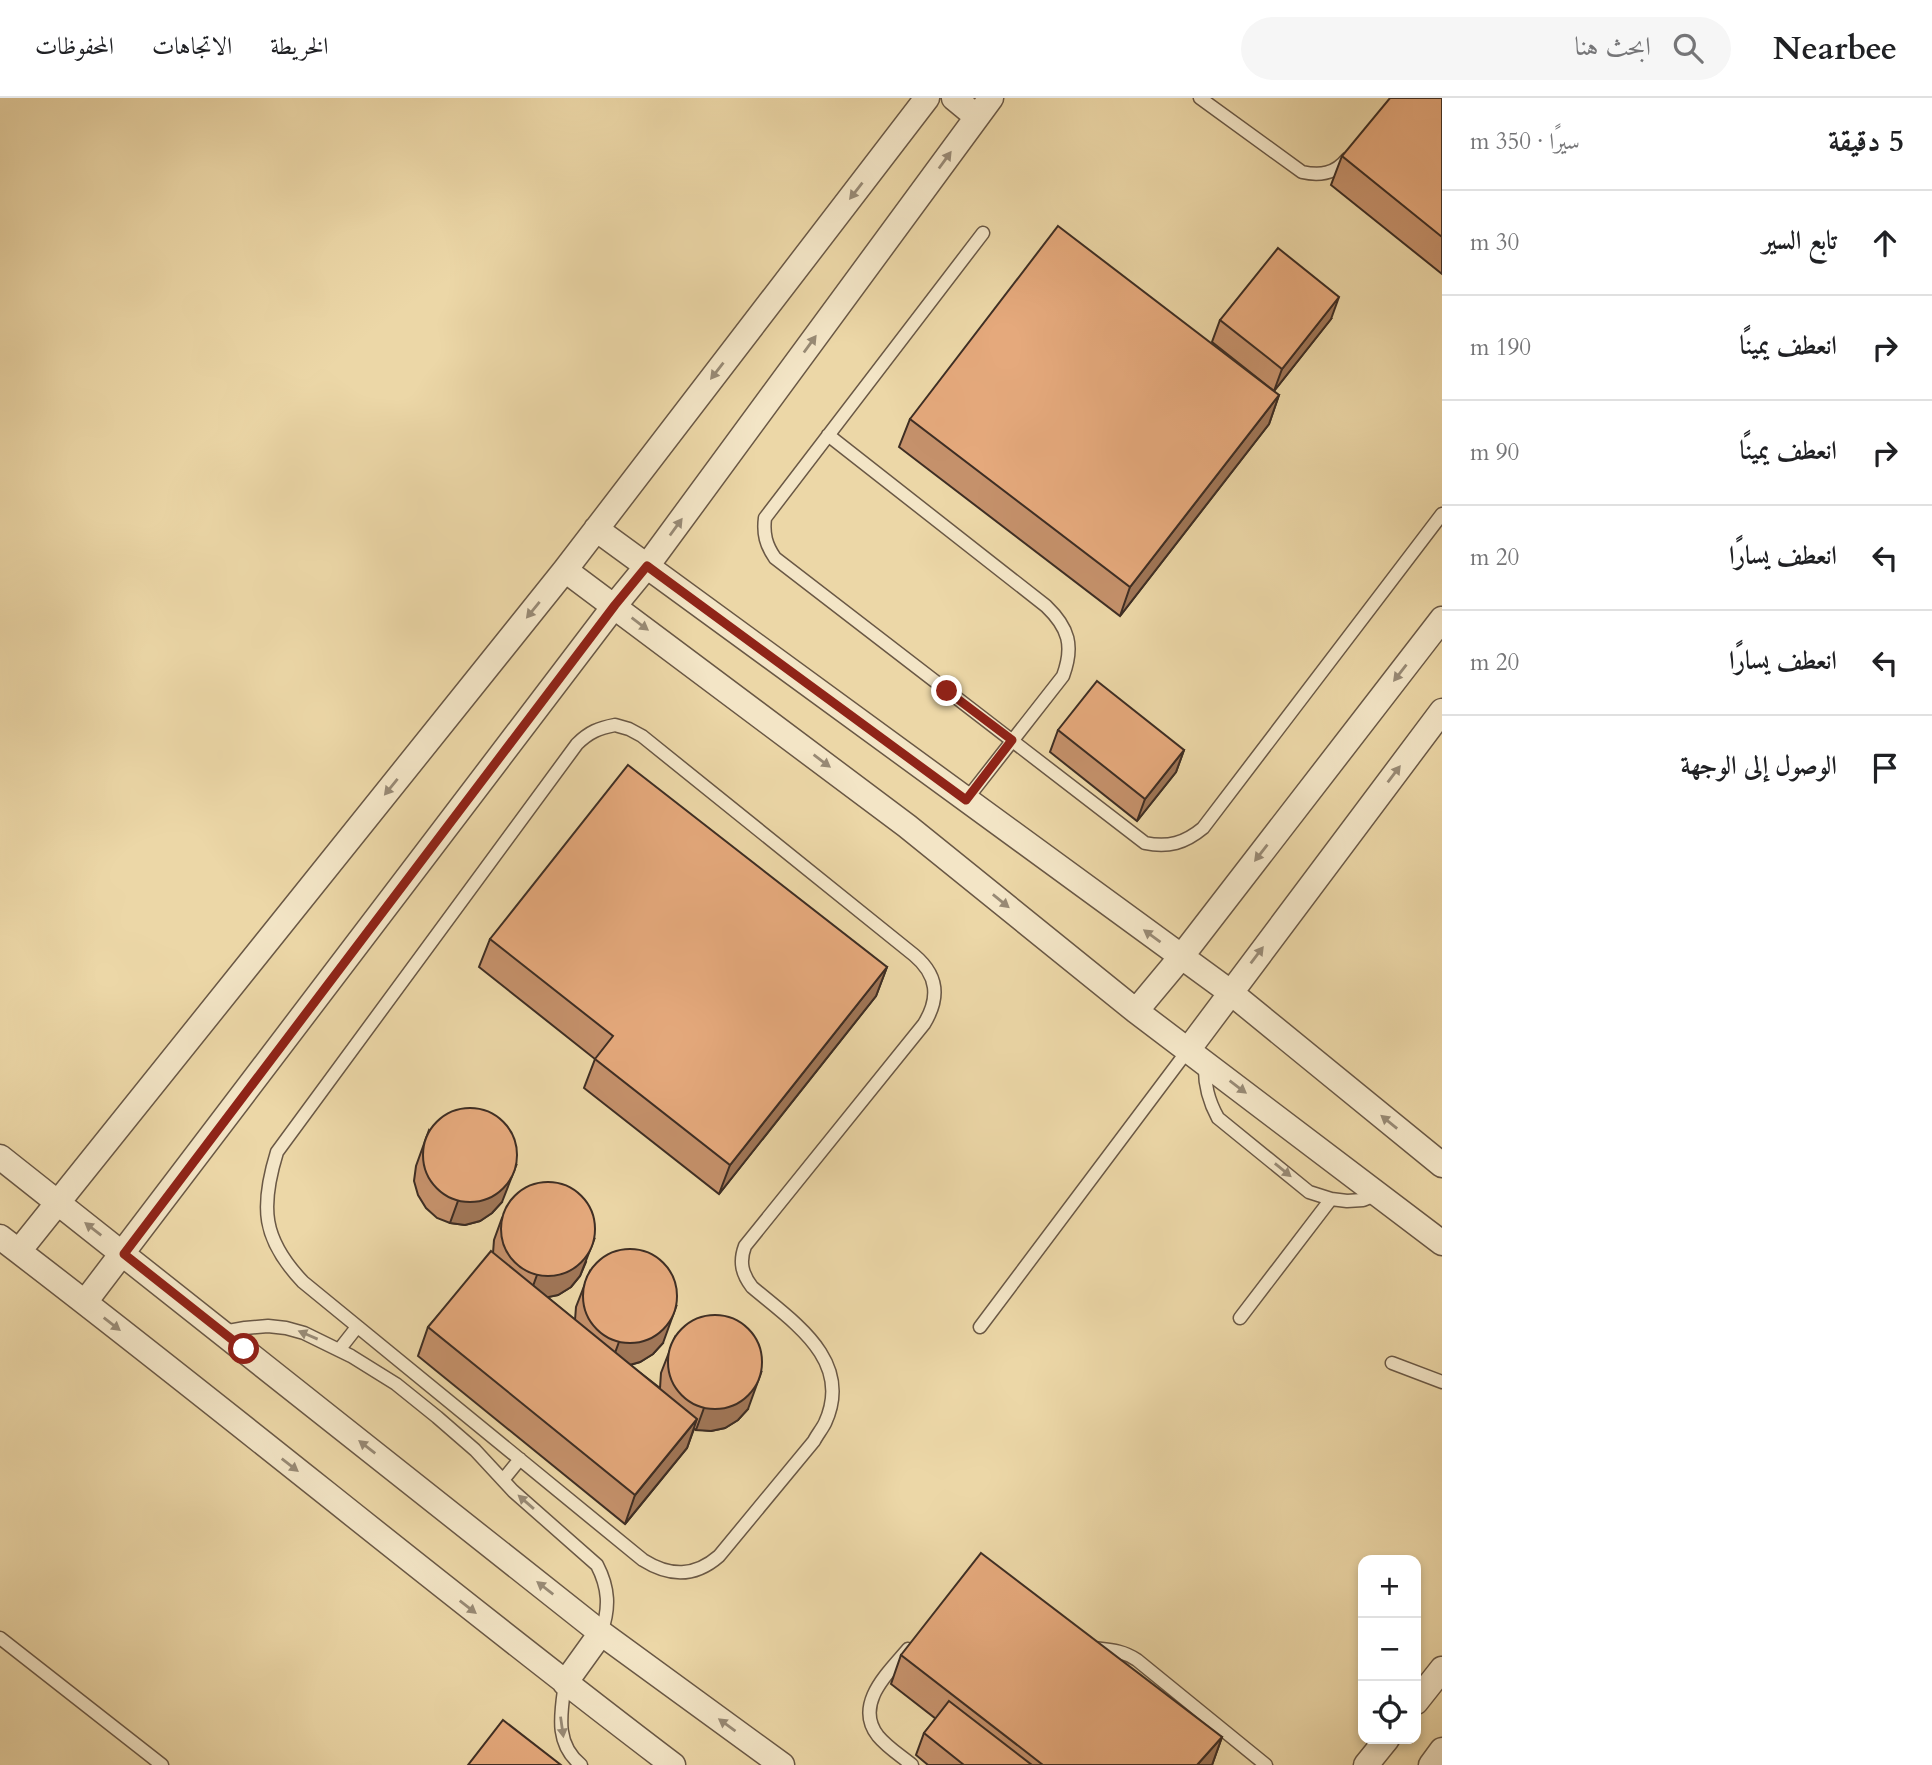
<!DOCTYPE html>
<html lang="ar">
<head>
<meta charset="utf-8">
<style>
	body { margin:0; font-family:Cardo,Amiri,serif; background:#f6f6f6; color:#202124; direction:rtl }
	.controls { position:absolute; right:21px; bottom:21px; display:grid; overflow:hidden; border-radius:14px; box-shadow:0 4px 10px #0003 }
	.controls button { width:63px; height:63px; display:grid; place-items:center; padding:0; border:0; border-bottom:2px solid #e0e0e0; background:#fff; color:#202124; font:35px sans-serif }
	.stop { position:absolute; width:21px; height:21px; margin:-16px; border:5px solid #8f2418; border-radius:50%; background:#fff }
	.stop.end { background:#8f2418; border-color:#fff; box-shadow:0 2px 7px #0008 }
	.list { margin:0; padding:0; list-style:none }
	h2 { display:flex; justify-content:space-between; align-items:center; height:91px; margin:0; padding:0 28px; font-size:30px }
	h2 small { font-size:23px; font-weight:400; color:#757577 }
	.list li { display:grid; grid-template-columns:46px 1fr auto; gap:21px; align-items:center; box-sizing:border-box; height:105px; padding:0 28px; border-top:2px solid #e0e0e0 }
	.list b { display:block; font-size:26px; white-space:nowrap }
	.list em { font-size:23px; font-style:normal; color:#757577 }
	.icon { flex:none; width:38px; height:38px; fill:none; stroke:currentColor; stroke-width:2; stroke-linecap:round; stroke-linejoin:round }
	.map { position:relative; flex:none; width:1442px; height:1667px; overflow:hidden; direction:ltr }
	header { display:flex; align-items:center; gap:42px; box-sizing:border-box; height:98px; padding:0 35px; background:#fff; border-bottom:2px solid #e0e0e0 }
	header strong { font-size:33px }
	nav { display:flex; gap:38px; margin-inline-start:auto; font-size:24px }
	.search { width:490px; height:63px; background:#f6f6f6; display:flex; align-items:center; gap:18px; box-sizing:border-box; padding:0 24px; border-radius:38px; color:#757577; font-size:26px }
	main { display:flex }
	aside { flex:1; background:#fff }
	.map>svg:first-child { display:block }
	.lines { fill:none; stroke-linecap:round; stroke-linejoin:round }
	.lane-casing { stroke:#6a5845; stroke-width:15 }
	.street-casing { stroke:#6a5845; stroke-width:27 }
	.lane { stroke:#f3e5c6; stroke-width:12 }
	.street { stroke:#f3e5c6; stroke-width:24 }
	.wall { fill:#c5916b; stroke:#3e2e24; stroke-width:2 }
	.shaded-wall { fill:#a07657; stroke:#3e2e24; stroke-width:2 }
	.building { fill:#e5a97c; stroke:#3e2e24; stroke-width:2 }
	.oneway { fill:#988a75 }
	.route { stroke:#8f2418; stroke-width:9 }
</style>
</head>
<body>
<header>
<strong>Nearbee</strong>
<div class="search"><svg class="icon" aria-label="search" viewBox="0 0 24 24"><circle cx="10" cy="10" r="6"/><path d="M15 15l6 6"/></svg>ابحث هنا</div>
<nav><a>الخريطة</a><a>الاتجاهات</a><a>المحفوظات</a></nav>
</header>
<main>
<aside>
<h2>5 دقيقة<small>سيرًا · 350 m</small></h2>
<ul class="list">
<li><svg class="icon" aria-label="ahead" viewBox="0 0 24 24"><path d="M12 20V5M6 11l6-6 6 6"/></svg><div><b>تابع السير</b></div><em>30 m</em></li>
<li><svg class="icon" aria-label="right" viewBox="0 0 24 24"><path d="M7 20v-9h11M14 6l5 5-5 5"/></svg><div><b>انعطف يمينًا</b></div><em>190 m</em></li>
<li><svg class="icon" aria-label="right" viewBox="0 0 24 24"><path d="M7 20v-9h11M14 6l5 5-5 5"/></svg><div><b>انعطف يمينًا</b></div><em>90 m</em></li>
<li><svg class="icon" aria-label="left" viewBox="0 0 24 24"><path d="M17 20v-9H6M10 6l-5 5 5 5"/></svg><div><b>انعطف يسارًا</b></div><em>20 m</em></li>
<li><svg class="icon" aria-label="left" viewBox="0 0 24 24"><path d="M17 20v-9H6M10 6l-5 5 5 5"/></svg><div><b>انعطف يسارًا</b></div><em>20 m</em></li>
<li><svg class="icon" aria-label="arrive" viewBox="0 0 24 24"><path d="M6 21V4h12l-3 4 3 4H6"/></svg><div><b>الوصول إلى الوجهة</b></div></li>
</ul>
</aside>
<div class="map">
<svg width="1442" height="1667" viewBox="0 0 1442 1667">
	<rect width="100%" height="100%" fill="#ecd7a7"/>
	<filter id="stains"><feTurbulence type="fractalNoise" baseFrequency=".00286" numOctaves="4"/><feColorMatrix values="0 0 0 0 .2 0 0 0 0 .09 0 0 0 0 .02 0 0 0 .5 -.17"/></filter>
	<radialGradient id="worn" r=".72"><stop offset=".6" stop-color="#630" stop-opacity="0"/><stop offset="1" stop-color="#630" stop-opacity=".3"/></radialGradient>
	<g class="lines">
		<defs>
			<path id="lane" d="M1200,0L1302,74C1320,78 1335,76 1347,61
				M983,135L765,420C763,436 766,447 775,460L1145,745C1168,750 1185,745 1203,730L1442,416
				M828,337L1046,508C1069,530 1074,548 1063,578L966,702
				M615,627L629,631L642,638L914,857C938,877 940,900 924,926L745,1148C739,1164 742,1176 752,1189C793,1224 854,1262 825,1325C822,1331 817,1337 814,1343L719,1458C695,1479 670,1479 643,1462L303,1184C262,1141 260,1109 277,1054L577,646C589,634 599,630 615,627Z
				M1205,965C1204,986 1208,1002 1218,1020L1309,1094L1331,1101L1347,1103L1363,1102L1378,1096
				M1240,1220L1331,1101
				M980,1229L1188,952
				M223,1234L245,1230L268,1228L286,1230L304,1235L351,1258L396,1286L437,1319L475,1352L513,1393L597,1467C609,1490 610,1510 601,1535
				M339,1252L357,1229
				M1392,1265L1442,1284
				M503,1382L520,1361
				M0,1540L162,1667
				M1093,1550C1110,1552 1122,1552 1137,1562L1266,1667
				M908,1551C889,1574 853,1606 878,1638C887,1649 901,1658 912,1667
				M565,1585C561,1615 554,1645 581,1667"/>
			<path id="street" d="M954,0L977,19
				M596,431L1230,894L1442,1067
				M565,472L907,728L1136,913L1442,1145
				M1136,913L1181,859L1442,521
				M1188,952L1442,613
				M0,1059L601,1535L782,1667
				M0,1139C227,1312 446,1495 673,1667
				M19,1153L565,472L927,0
				M85,1204L615,507L647,468L991,0
				M565,1585L601,1535
				M1416,1604L1442,1571
				M1366,1667L1387,1641
				M1431,1667L1442,1652"/>
		</defs>
		<use href="#lane" class="lane-casing"/>
		<use href="#street" class="street-casing"/>
		<use href="#lane" class="lane"/>
		<use href="#street" class="street"/>
	</g>
	<path class="wall" d="M1442,0V176L1331,87L1342,58Z
		M1331,221L1274,293L1212,244L1220,222Z
		M1279,297L1269,326L1120,518L899,349L910,321Z
		M1058,632L1184,652L1176,674L1137,723L1050,654Z
		M490,841L887,869L876,898L719,1096L584,990L595,961L479,869Z
		M429,1032L502,1104L492,1115L480,1123L465,1127L450,1125L437,1120L426,1110L418,1097L414,1083L416,1068Z
		M502,1120L586,1164L580,1178L571,1189L558,1197L547,1199L575,1222L576,1209L590,1173L663,1245L653,1256L640,1264L630,1267L660,1290L661,1275L675,1239L748,1311L738,1322L725,1330L711,1333L694,1331L687,1350L625,1426L418,1258L428,1229L493,1155L494,1142Z
		M901,1557L1222,1639L1212,1667H928L916,1657L924,1635L936,1621L891,1586Z"/>
	<path class="shaded-wall" d="M1339,199L1331,221L1274,293L1282,271Z
		M1279,297L1269,326L1120,518L1130,489Z
		M1184,652L1176,674L1137,723L1145,701Z
		M887,869L876,898L719,1096L730,1067Z
		M516,1068L502,1104L492,1115L480,1123L465,1127L450,1125L458,1103Z
		M594,1142L580,1178L571,1189L558,1197L544,1200L529,1199L537,1177Z
		M676,1209L663,1245L653,1256L640,1264L626,1268L611,1266L619,1244Z
		M761,1275L748,1311L738,1322L725,1330L711,1333L696,1332L704,1310Z
		M697,1321L687,1350L625,1426L635,1397Z
		M1222,1639L1212,1667H1197Z"/>
	<path class="building" d="M1390,0H1442V139L1342,58Z
		M1058,128L1279,297L1130,489L910,321Z
		M1278,150L1339,199L1282,271L1220,222Z
		M1097,583L1184,652L1145,701L1058,632Z
		M628,667L887,869L730,1067L595,961L613,938L490,841Z
		M423 1057a47 47 0 1 1 94 0a47 47 0 1 1-94 0Z
		M501 1131a47 47 0 1 1 94 0a47 47 0 1 1-94 0Z
		M583 1198a47 47 0 1 1 94 0a47 47 0 1 1-94 0Z
		M491,1153L697,1321L635,1397L428,1229Z
		M668 1264a47 47 0 1 1 94 0a47 47 0 1 1-94 0Z
		M981,1455L1222,1639L1197,1667H1043L901,1557Z
		M949,1603L1032,1667H964L924,1635Z
		M503,1622L561,1667H468Z"/>
	<defs><path id="oneway-solid" d="M-6-.8H1V-3.2L6.5 0L1 3.2V.8H-6Z" transform="scale(1.75)"/></defs>
	<g class="oneway">
		<use href="#oneway-solid" transform="translate(945 62) rotate(-54)"/>
		<use href="#oneway-solid" transform="translate(856 93) rotate(128)"/>
		<use href="#oneway-solid" transform="translate(810 246) rotate(-54)"/>
		<use href="#oneway-solid" transform="translate(717 273) rotate(128)"/>
		<use href="#oneway-solid" transform="translate(676 429) rotate(-54)"/>
		<use href="#oneway-solid" transform="translate(533 512) rotate(129)"/>
		<use href="#oneway-solid" transform="translate(640 526) rotate(37)"/>
		<use href="#oneway-solid" transform="translate(1400 575) rotate(128)"/>
		<use href="#oneway-solid" transform="translate(822 663) rotate(37)"/>
		<use href="#oneway-solid" transform="translate(1394 676) rotate(-53)"/>
		<use href="#oneway-solid" transform="translate(391 689) rotate(129)"/>
		<use href="#oneway-solid" transform="translate(1261 755) rotate(128)"/>
		<use href="#oneway-solid" transform="translate(1001 803) rotate(39)"/>
		<use href="#oneway-solid" transform="translate(1152 838) rotate(-144)"/>
		<use href="#oneway-solid" transform="translate(1257 857) rotate(-53)"/>
		<use href="#oneway-solid" transform="translate(1238 989) rotate(37)"/>
		<use href="#oneway-solid" transform="translate(1389 1024) rotate(-141)"/>
		<use href="#oneway-solid" transform="translate(1283 1072) rotate(39)"/>
		<use href="#oneway-solid" transform="translate(93 1131) rotate(-142)"/>
		<use href="#oneway-solid" transform="translate(112 1226) rotate(38)"/>
		<use href="#oneway-solid" transform="translate(308 1237) rotate(-157)"/>
		<use href="#oneway-solid" transform="translate(367 1349) rotate(-142)"/>
		<use href="#oneway-solid" transform="translate(290 1367) rotate(38)"/>
		<use href="#oneway-solid" transform="translate(526 1404) rotate(-139)"/>
		<use href="#oneway-solid" transform="translate(545 1490) rotate(-142)"/>
		<use href="#oneway-solid" transform="translate(468 1509) rotate(38)"/>
		<use href="#oneway-solid" transform="translate(727 1627) rotate(-144)"/>
		<use href="#oneway-solid" transform="translate(562 1629) rotate(82)"/>
	</g>
	<g class="lines">
		<path class="route" d="M244,1251L124,1156L615,507L647,468L966,702L1012,642L947,593"/>
	</g>
	<rect width="100%" height="100%" filter="url(#stains)"/>
	<rect width="100%" height="100%" fill="url(#worn)"/>
</svg>
<div class="controls">
<button>+</button>
<button>−</button>
<button><svg class="icon" aria-label="locate" viewBox="0 0 24 24"><circle cx="12" cy="12" r="6"/><path d="M12 2v4M12 18v4M2 12h4M18 12h4"/></svg></button>
</div>
<div class="stop" style="left:244px;top:1251px"></div>
<div class="stop end" style="left:947px;top:593px"></div>
</div>
</main>
</body>
</html>
